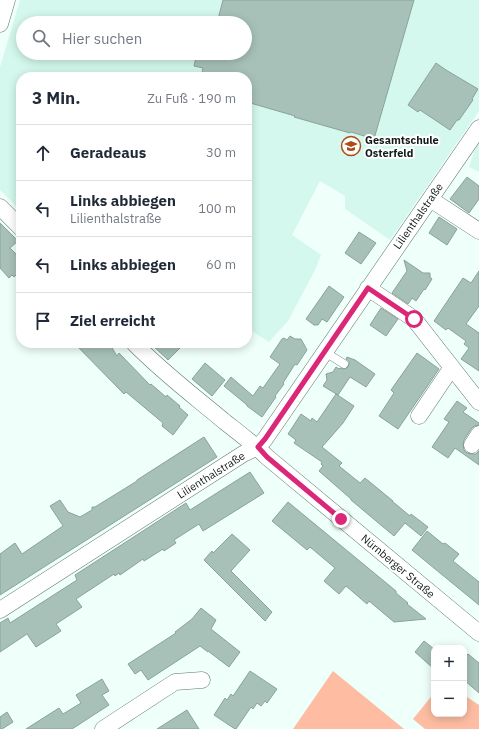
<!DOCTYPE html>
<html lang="de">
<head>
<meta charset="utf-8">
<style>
	body { margin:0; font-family:"IBM Plex Sans",sans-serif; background:#f6f6f7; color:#1f2937 }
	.controls { position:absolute; right:12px; bottom:12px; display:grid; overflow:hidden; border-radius:8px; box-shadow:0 2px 10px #0003 }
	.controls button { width:36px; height:36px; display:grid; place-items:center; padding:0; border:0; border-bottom:1px solid #e0e1e3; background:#fff; color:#1f2937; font:20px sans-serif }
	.stop { position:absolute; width:12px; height:12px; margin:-9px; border:3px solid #db2777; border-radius:50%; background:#fff }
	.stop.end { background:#db2777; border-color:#fff; box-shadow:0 1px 4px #0008 }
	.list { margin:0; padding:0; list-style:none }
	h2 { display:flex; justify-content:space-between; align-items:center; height:52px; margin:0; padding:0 16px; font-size:17px }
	h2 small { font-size:13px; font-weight:400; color:#747a83 }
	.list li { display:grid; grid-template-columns:26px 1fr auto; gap:12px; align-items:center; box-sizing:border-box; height:56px; padding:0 16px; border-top:1px solid #e0e1e3 }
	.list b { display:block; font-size:15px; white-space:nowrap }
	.list p { margin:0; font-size:13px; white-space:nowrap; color:#747a83 }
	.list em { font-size:13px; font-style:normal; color:#747a83 }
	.icon { flex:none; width:22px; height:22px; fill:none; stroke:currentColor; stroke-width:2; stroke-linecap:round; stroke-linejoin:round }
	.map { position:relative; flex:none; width:479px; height:729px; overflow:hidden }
	.search { position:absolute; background:#fff; box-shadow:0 2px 10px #0003; left:16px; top:16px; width:236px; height:44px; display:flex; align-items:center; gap:10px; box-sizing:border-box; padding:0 14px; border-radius:22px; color:#747a83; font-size:15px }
	.panel { position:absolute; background:#fff; box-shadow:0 2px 10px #0003; left:16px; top:72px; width:236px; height:276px; border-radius:16px }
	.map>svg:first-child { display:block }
	.built { fill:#d4f8ed; fill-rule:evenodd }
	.green { fill:#febda2 }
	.building { fill:#a7c1b9; stroke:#89a39b }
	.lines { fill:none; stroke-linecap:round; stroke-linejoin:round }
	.lane-casing { stroke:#5f7770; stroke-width:9 }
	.street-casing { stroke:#5f7770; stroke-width:17 }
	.lane { stroke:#fff; stroke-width:8 }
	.street { stroke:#fff; stroke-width:16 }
	.route { stroke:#db2777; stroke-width:5 }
	.labels { text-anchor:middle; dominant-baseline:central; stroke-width:4; stroke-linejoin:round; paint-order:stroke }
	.poi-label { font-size:11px; font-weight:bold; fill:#111b18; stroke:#fff; text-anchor:start }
	.street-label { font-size:11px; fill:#111b18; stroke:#fff }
</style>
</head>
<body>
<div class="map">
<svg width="479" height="729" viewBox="0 0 479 729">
	<rect width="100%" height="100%" fill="#effffa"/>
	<path class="built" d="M20,0H479V111L390,240L345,209V196L320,181L292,235L321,255L315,270L288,321L269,342L247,328V77H21V211L0,190V67ZM23,23H245V53H23Z
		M479,138V172L469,167Z"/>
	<path class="green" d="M333,671L404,729H293Z
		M434,693V714H464V695L479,705V729H425L413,719Z"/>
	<path class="building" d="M223,0H414L374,139L351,132L350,133L294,117L295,116L247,102V77H201L203,68L194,66L197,53H245V23H217Z
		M436,63L446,70L478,89L472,99L473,100L459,120H457L450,130L420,110L418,112L408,105Z
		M467,177L479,186V199L469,213L450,199Z
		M439,217L457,229L447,245L429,233Z
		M0,223L18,241L10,248L21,259V270L14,277L12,275L9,278L0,268Z
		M359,232L376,243L361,264L345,253Z
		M404,260L423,273H430V277L432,279L425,290L424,289L416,301L412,298L408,304L392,293L407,271Z
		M479,271V306L466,324L479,333V332V371L461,359L469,348L464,344L466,341L448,328L446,330L434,321L463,278L471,283Z
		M329,286L344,297L327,322L322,319L318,325H314L306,319Z
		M381,308L398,319L386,336L370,325Z
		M290,336L295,339H301L307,350L297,365L295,364L283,383L284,384L275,396L276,397L262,417L247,406V405L224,386L231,377L253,396L260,386L263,388L280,364L270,357L282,339L284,338L287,340Z
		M74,343H109L117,356L119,353L150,385L151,384L166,397L167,395L180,406L179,407L188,415L173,435L162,426L163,423L126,392L124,394Z
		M150,343H185L168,360Z
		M417,353L439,369L398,429L379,416L394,393L391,390Z
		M347,357L355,360L375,374L366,387L350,377L338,395L323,386L327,380L326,374L333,372L336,367L339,369L340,368L344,369L348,367L349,364V361L346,359Z
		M205,363L225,380L212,396L192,379Z
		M336,394L354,406L343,423L322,447L342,463L339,466L360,483L365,478L393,501H392L410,516L411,514L428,527L421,536L405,523L394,536L351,500V499L319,471L323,466L321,464L322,462L294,443L296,440L288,434L301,414L311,421L312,418L317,422Z
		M457,401L467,408L463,412L479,423V425L474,426L471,429L464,440L463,445L464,450L467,453L472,454H476L479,451V465L455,448L448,458L432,447L449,422L444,419Z
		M204,437L217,457L0,595V554L15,543L22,554L63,526L50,506L60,500L68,512L80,517L92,510V507H95L137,481V480Z
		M250,472L264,493L203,531L199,524L174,540L176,543L164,551L163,549L144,561L143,559L120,575L119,573L115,576L114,574L76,599L82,607L56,624L61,631L36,647L27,634L0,652V623L8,618L10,623L77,580L75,575L186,503L190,510Z
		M288,502L396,591V593L408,603L407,604L426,619L394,622L369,601L367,604L346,586L339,594L324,581L335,568L310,547L307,550L272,521Z
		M427,531L443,544L445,543L459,554L453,561L479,582V605L412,550Z
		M232,534L250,550L231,571L272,612L265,621L204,560L212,551L213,553Z
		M201,608L216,620L211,629L240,652L229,667L208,651V652L200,646L148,680L141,670L135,674L128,664L176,633L175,632L192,619Z
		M424,641L434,649V669L415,652Z
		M468,654L479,663V693L464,680V659Z
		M250,671L277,689L267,703L265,701L261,706L257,703L253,709L251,707L236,729H235L214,715L225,698L227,700L231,694L233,696Z
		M102,679L109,691L102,695L109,705L72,729H26L59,708L63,714L81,703L76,695Z
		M187,710L199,729H157Z
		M7,712L13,722L2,729H0V717Z"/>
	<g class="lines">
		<defs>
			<path id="lane" d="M325,352L344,364"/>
			<path id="street" d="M0,24L7,0
				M430,199L479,231
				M0,207L21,228
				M368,288L414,319L479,402
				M134,343C162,372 194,396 225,422C239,433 254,444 267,457L479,633
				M419,416L452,367
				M472,445L479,434
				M0,610L243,454L258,447L265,439L479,128
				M103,729L175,682L202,680"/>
		</defs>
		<use href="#lane" class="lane-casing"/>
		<use href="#street" class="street-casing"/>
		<use href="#lane" class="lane"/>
		<use href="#street" class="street"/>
	</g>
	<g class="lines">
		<path class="route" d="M341,519L267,457L258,447L265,439L368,288L414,319"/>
	</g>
	<defs>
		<symbol id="school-ring" viewBox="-11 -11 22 22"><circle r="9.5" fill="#fff" stroke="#af4b16" stroke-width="1.5"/><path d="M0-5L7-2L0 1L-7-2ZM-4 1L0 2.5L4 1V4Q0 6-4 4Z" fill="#af4b16"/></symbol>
	</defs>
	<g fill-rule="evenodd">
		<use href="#school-ring" x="340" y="135" width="22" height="22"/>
	</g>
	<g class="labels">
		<g class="poi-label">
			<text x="365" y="140">Gesamtschule<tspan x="365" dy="13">Osterfeld</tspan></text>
		</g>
		<g class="street-label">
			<text transform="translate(418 216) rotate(-55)">Lilienthalstraße</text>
			<text transform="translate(211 475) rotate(-32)">Lilienthalstraße</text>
			<text transform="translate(398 566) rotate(40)">Nürnberger Straße</text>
		</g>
	</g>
</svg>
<div class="controls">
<button>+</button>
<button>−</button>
</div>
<div class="stop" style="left:414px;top:319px"></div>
<div class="stop end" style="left:341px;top:519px"></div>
<div class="search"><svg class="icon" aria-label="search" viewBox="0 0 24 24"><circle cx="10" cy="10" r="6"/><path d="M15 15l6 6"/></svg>Hier suchen</div>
<section class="panel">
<h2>3 Min.<small>Zu Fuß · 190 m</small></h2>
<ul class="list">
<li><svg class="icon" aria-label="ahead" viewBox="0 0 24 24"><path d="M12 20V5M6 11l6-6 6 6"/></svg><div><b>Geradeaus</b></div><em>30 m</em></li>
<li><svg class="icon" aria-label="left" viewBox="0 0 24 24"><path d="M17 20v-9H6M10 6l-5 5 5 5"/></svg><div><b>Links abbiegen</b><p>Lilienthalstraße</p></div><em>100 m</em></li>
<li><svg class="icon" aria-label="left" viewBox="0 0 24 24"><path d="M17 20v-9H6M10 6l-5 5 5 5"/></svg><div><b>Links abbiegen</b></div><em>60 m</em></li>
<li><svg class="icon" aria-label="arrive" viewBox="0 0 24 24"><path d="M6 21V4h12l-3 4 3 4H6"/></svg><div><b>Ziel erreicht</b></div></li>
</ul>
</section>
</div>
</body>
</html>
